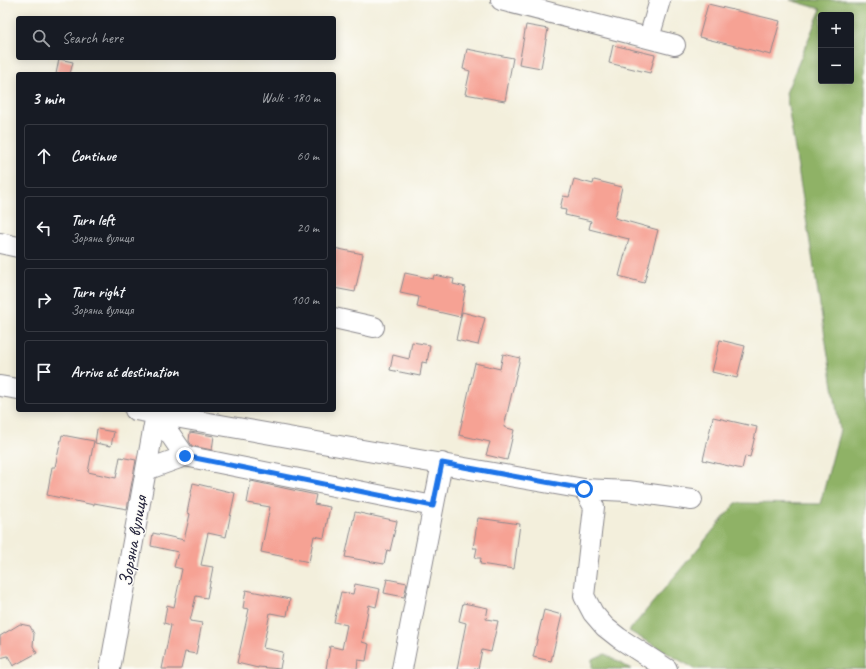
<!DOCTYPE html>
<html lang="en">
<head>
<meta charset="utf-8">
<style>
	body { margin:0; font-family:Caveat,sans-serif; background:#242831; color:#f1f3f6 }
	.controls { position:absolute; right:12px; top:12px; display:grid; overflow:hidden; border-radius:4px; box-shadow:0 2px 10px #0003 }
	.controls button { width:36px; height:36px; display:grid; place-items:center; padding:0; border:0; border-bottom:1px solid #363941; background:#171b24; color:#f1f3f6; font:20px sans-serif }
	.stop { position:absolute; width:12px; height:12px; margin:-9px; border:3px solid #1a73e8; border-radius:50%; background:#fff }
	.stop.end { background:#1a73e8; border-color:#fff; box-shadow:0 1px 4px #0008 }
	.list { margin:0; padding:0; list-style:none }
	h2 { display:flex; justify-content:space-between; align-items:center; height:52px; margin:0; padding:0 16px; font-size:17px }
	h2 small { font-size:13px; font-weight:400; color:#9ea1a6 }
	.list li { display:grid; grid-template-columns:26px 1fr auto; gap:12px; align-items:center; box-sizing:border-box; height:64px; margin:0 8px 8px; padding:0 8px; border:1px solid #363941; border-radius:4px }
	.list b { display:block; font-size:15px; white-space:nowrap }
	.list p { margin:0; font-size:13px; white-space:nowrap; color:#9ea1a6 }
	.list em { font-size:13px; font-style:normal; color:#9ea1a6 }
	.icon { flex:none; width:22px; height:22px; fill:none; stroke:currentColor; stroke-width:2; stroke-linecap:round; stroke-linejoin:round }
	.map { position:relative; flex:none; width:866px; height:669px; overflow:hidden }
	.search { position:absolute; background:#171b24; box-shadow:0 2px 10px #0003; left:16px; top:16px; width:320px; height:44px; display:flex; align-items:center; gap:10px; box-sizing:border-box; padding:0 14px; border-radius:4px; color:#9ea1a6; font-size:15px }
	.panel { position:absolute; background:#171b24; box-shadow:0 2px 10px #0003; left:16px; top:72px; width:320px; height:340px; border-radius:4px }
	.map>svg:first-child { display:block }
	.forest { fill:#8fb266; stroke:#586a50; fill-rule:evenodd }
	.building { fill:#f6a294 }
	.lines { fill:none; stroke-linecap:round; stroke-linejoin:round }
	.minor-casing { stroke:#8a888c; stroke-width:22 }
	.minor { stroke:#fff; stroke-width:20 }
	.route { stroke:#1a73e8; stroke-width:5 }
	.labels { text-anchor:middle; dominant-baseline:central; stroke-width:3; stroke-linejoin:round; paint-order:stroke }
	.street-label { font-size:19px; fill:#22223b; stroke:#fdfcf7 }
</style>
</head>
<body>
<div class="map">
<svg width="866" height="669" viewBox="0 0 866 669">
	<rect width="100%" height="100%" fill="#fdfcf7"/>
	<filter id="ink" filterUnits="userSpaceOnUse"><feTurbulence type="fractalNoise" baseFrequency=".025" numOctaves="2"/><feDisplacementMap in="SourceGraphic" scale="8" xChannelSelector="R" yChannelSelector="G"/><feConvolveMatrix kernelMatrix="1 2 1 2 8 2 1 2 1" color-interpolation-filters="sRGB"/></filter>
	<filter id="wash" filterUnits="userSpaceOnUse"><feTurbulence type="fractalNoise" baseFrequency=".012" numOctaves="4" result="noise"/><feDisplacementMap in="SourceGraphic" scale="16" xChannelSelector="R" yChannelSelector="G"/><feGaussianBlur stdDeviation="0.9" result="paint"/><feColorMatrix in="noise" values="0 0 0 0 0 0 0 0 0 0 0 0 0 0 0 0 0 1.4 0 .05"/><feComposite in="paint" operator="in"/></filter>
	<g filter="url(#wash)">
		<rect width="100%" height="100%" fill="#f3efdc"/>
		<path class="forest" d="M790,0H866V669H695L629,631L736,503L820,504L840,430L786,93L821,9ZM821,15H851V81H821Z
			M605,654L631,669H592V659Z"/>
		<g id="blocks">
			<path class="building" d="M708,4L780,21L771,55L699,37Z
				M526,25L548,29L541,68L519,64Z
				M613,45L655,55L650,73L609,63Z
				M467,49L513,58L505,101L465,94L470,71L463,69Z
				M59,59L73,62L70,74H56Z
				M574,179L593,184L594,180L622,187L615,218L658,230L644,283L619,276L629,239L589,229L591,221L565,215L566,210L560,209L563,196L569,197Z
				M334,248L363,254L355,292L334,288Z
				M405,273L433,279L434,275L454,279L453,284L466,287L460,317L417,307L419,297L400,293Z
				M462,312L485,318L478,345L456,340Z
				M720,340L745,346L737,378L712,372Z
				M412,342L430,345L427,363L422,362L420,376L390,370L393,355L409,359Z
				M503,354L520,358L504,427L514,430L507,460L486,455L490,442L459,435L475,363L500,369Z
				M713,417L757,427L750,457L745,456L742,469L703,460Z
				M97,429L114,432L111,446L95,443Z
				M190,432L214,436L212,450L192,446L189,441Z
				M62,435L94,441L88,472L116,478L120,457L136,460L127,509L94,503V505L47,495L52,467H55Z
				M251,481L316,495L314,504L330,507L324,538L314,536L309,562L261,552L270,507L247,503Z
				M193,483L235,493L226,537L208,533L201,565L213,567L207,598L196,596L190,621L202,623L196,654L185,652L181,669H162L171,625L164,623L167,605L174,607L182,569L174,567L178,552L151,546L153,533L184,540L190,514L187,513Z
				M355,512L397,521L390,551L387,550L384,564L345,557Z
				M478,518L520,524L514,569L480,564L481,558H475L477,548H473Z
				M387,579L407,583L404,597L384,593Z
				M355,584L380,589L376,607L369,605L362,642L369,644L366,661L358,660L357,669H326L330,646L342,649L347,625L334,622L341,592L353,594Z
				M246,590L290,599L287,616L270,613L263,648L283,652L280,669L258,667V668L237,663L249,609L243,608Z
				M463,603L488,608L486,619L498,621L491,652L482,650L478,669H457L466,623L459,621Z
				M544,610L562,615L551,661L533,657Z
				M20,624L30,626L34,634L33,646L37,653L13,666L8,656L0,658V636Z"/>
		</g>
	</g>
	<g filter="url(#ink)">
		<use href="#blocks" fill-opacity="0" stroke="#8a888c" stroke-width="1"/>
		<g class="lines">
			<defs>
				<path id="minor" d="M501,0L675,45
					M649,38L660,0
					M0,243L18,247
					M334,318L374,327
					M0,386L18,389
					M135,410L584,489L594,507L584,596L593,613L605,627L619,638L667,669
					M185,456L433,506
					M146,470L185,456L156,414
					M584,489L628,491L692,500
					M110,669L156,414
					M402,669L442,463"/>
			</defs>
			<use href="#minor" class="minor-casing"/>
			<use href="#minor" class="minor"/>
		</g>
	</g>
	<g class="lines" filter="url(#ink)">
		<path class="route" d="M185,456L433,506L442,463L584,489"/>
	</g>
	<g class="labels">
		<g class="street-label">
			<text transform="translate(133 541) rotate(-80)">Зоряна вулиця</text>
		</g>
	</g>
</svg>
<div class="controls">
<button>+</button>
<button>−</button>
</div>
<div class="stop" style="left:584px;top:489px"></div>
<div class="stop end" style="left:185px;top:456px"></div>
<div class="search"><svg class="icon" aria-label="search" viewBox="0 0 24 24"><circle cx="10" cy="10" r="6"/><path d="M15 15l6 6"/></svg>Search here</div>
<section class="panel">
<h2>3 min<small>Walk · 180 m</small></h2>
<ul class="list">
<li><svg class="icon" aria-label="ahead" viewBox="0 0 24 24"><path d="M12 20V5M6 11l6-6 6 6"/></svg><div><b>Continue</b></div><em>60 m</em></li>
<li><svg class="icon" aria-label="left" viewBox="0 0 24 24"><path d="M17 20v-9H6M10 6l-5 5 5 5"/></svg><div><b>Turn left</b><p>Зоряна вулиця</p></div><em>20 m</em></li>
<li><svg class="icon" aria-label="right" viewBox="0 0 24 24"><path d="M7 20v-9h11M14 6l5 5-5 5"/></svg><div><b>Turn right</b><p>Зоряна вулиця</p></div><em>100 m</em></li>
<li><svg class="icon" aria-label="arrive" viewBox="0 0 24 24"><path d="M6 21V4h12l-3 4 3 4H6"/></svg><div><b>Arrive at destination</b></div></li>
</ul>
</section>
</div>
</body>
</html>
